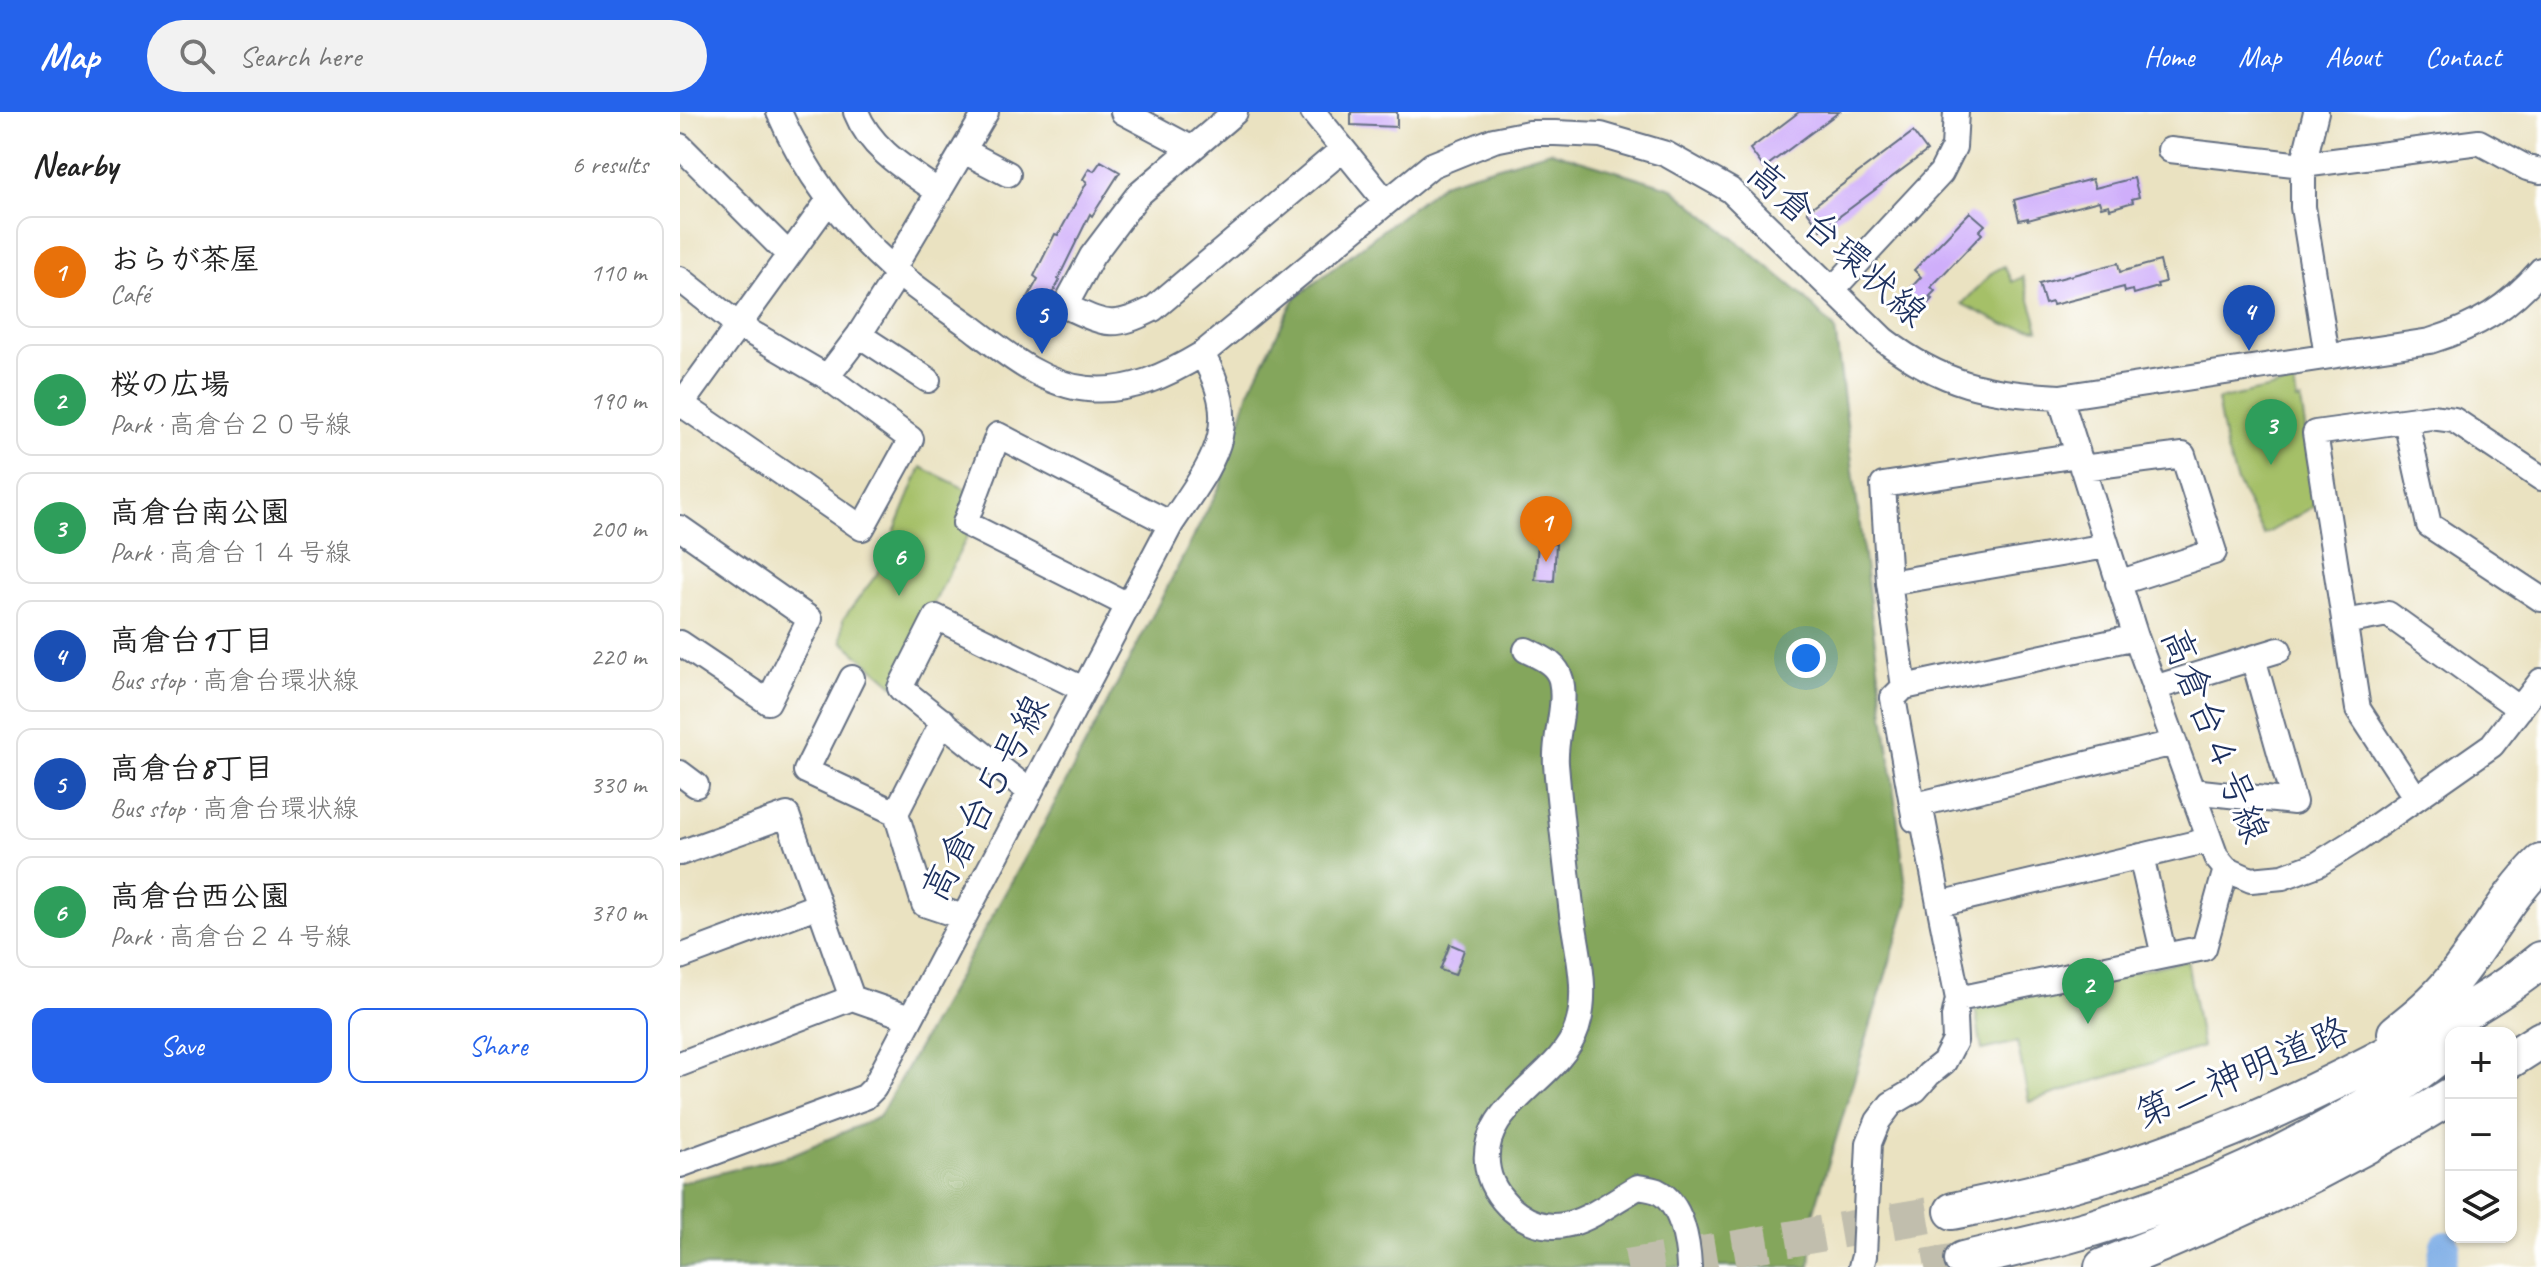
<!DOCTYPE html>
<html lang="en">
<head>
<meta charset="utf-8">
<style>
	body { margin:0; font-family:Caveat,"Klee One",sans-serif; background:#f2f2f2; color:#222 }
	.controls { position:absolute; right:24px; bottom:24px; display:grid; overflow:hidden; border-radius:16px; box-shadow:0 2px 6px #0004 }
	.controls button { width:72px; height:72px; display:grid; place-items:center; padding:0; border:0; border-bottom:2px solid #e0e0e0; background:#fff; color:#222; font:40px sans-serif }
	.you { position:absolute; left:1126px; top:546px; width:28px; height:28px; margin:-20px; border:6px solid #fff; border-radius:50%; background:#1a73e8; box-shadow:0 0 0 12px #1a73e833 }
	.badge { display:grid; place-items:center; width:52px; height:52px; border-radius:50%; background:#2563eb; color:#fff; font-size:26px; font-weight:700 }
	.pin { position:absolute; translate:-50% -66px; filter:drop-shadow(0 2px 4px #0008) }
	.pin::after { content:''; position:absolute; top:42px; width:28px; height:24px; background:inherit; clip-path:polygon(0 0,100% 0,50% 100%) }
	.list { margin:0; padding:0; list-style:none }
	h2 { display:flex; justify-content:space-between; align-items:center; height:104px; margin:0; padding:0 32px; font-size:34px }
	h2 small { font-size:26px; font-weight:400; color:#767676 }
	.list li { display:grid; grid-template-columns:52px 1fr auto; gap:24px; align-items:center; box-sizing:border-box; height:112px; margin:0 16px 16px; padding:0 16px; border:2px solid #e0e0e0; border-radius:16px }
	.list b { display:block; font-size:30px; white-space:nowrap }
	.list p { margin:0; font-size:26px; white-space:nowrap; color:#767676 }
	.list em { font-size:26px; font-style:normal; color:#767676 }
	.actions { display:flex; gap:16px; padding:24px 32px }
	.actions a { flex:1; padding:18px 0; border:2px solid #2563eb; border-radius:16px; text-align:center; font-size:28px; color:#2563eb }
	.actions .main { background:#2563eb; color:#fff }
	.icon { flex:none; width:44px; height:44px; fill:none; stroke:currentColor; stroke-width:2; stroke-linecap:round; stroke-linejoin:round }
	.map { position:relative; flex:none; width:1861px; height:1155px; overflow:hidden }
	header { display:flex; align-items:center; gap:48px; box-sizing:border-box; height:112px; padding:0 40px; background:#2563eb; color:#fff }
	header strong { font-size:38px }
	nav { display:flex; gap:44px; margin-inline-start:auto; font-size:28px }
	.search { width:560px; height:72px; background:#f2f2f2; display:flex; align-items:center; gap:20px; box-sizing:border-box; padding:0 28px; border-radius:44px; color:#767676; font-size:30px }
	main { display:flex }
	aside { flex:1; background:#fff }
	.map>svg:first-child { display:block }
	.green { fill:#a5c067; stroke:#607862; stroke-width:2 }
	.forest { fill:#84a65c; stroke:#506a5d; stroke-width:2 }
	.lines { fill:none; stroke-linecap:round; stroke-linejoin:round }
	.river { stroke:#7aabe5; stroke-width:30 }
	.building { fill:#cfaefa }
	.highway-tunnel { stroke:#c1bead; stroke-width:36; stroke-dasharray:36 18; stroke-linecap:butt }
	.minor-casing { stroke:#636e81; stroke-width:28 }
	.highway-casing { stroke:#636e81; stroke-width:40 }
	.minor { stroke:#fff; stroke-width:24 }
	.highway { stroke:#fff; stroke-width:36 }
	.labels { text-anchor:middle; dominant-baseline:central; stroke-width:6; stroke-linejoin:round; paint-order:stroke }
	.street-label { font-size:38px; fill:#1b2f5e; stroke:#fff }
</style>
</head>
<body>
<header>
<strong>Map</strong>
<div class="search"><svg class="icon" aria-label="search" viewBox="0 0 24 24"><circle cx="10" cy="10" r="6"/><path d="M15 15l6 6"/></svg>Search here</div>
<nav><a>Home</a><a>Map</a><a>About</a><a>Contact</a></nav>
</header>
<main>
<aside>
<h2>Nearby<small>6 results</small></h2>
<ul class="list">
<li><span class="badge" style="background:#e8710a">1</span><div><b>おらが茶屋</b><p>Café</p></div><em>110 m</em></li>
<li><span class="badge" style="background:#2e9e5b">2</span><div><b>桜の広場</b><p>Park · 高倉台２０号線</p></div><em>190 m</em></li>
<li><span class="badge" style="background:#2e9e5b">3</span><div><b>高倉台南公園</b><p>Park · 高倉台１４号線</p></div><em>200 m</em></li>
<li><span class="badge" style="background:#1a4fb4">4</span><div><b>高倉台1丁目</b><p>Bus stop · 高倉台環状線</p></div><em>220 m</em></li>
<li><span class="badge" style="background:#1a4fb4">5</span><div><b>高倉台8丁目</b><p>Bus stop · 高倉台環状線</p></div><em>330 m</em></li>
<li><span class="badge" style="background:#2e9e5b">6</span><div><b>高倉台西公園</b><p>Park · 高倉台２４号線</p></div><em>370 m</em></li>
</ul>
<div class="actions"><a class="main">Save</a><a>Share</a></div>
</aside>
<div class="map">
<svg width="1861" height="1155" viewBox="0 0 1861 1155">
	<rect width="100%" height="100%" fill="#fff"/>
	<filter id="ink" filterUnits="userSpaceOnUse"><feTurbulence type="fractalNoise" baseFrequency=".0125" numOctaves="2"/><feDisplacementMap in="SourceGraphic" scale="16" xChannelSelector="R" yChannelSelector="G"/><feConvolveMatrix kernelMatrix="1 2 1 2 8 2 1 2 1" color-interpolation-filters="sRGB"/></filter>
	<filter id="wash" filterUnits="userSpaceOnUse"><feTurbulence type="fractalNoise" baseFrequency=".006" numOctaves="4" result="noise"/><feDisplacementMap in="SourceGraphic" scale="32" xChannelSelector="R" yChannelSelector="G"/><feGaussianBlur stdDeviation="1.8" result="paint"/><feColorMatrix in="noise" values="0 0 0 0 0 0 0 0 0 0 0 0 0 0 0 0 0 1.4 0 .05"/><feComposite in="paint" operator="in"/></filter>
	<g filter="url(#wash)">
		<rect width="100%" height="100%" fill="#eae2c1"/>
		<path class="green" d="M1324,154L1332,170L1343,165L1359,217L1325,213L1282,192L1313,160Z
			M1614,271L1617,289L1621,288L1636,393L1584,423L1557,370L1546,336L1537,288Z
			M241,355L290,379L288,423L213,573L162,529L163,507L197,462Z
			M1507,848L1522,935L1349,990L1337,930L1302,938L1295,896Z"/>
		<path class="forest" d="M870,39L992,76L1121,182L1155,217L1228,790L1134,1099L1130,1155H0V1071L111,1043L199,1005L364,712L541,372L569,279L615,186L765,70Z"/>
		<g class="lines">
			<path class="river" d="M1761,1155L1765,1133"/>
		</g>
		<g id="blocks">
			<path class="building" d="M671,0H717V15L671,13Z
				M1119,0H1159L1084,56L1070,37Z
				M1233,20L1247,39L1141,118L1127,99Z
				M421,49L440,60L412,104L410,102L378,167L380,168L354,215L340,208L347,196L343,194L358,167L354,164L375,122L378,123L407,70L403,67L409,57L414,59Z
				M1454,66L1459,85L1452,87L1453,90L1430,97L1429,93L1421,95L1419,89L1348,108V106L1339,108L1334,88L1412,67L1415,76Z
				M1290,100L1305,113L1299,119L1302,122L1251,175L1255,179L1249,185L1252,187L1235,205L1233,203L1227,208L1213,195L1241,165L1234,158Z
				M1480,149L1485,170L1477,172L1478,175L1454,182L1453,178L1445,180L1444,175L1373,193L1372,190L1365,192L1359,172L1438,151L1440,160Z
				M858,431L876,432L874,469L855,468Z
				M770,832L784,838L775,863L760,858Z"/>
		</g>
	</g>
	<g filter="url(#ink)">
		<use href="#blocks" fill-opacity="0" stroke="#636e81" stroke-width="2"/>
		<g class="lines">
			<path class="highway-tunnel" d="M947,1155L1273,1099
				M1245,1155L1283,1148"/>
			<defs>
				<path id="minor" d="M99,0C124,59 165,114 213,157C237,178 265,196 291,215C325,241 363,273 408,277C450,281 487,263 522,242L752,53L814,28L849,21H875L921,23L986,42L1050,78L1204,228C1263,273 1309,282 1380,285L1750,229C1798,214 1828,196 1861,158
					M176,0C191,38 227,58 259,80
					M443,0L511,36
					M555,0L458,83L412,144L385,194C425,212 432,218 473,197L663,37
					M633,0L706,90
					M1636,0L1623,53V95L1647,244
					M0,34L109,143
					M1490,38L1623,53L1799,30L1847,56L1861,59
					M284,39L328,62
					M213,157L306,0
					M0,167L58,213L147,265L231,327L182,416L0,291
					M1153,177L1261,61L1274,35L1276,0
					M179,223L248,268
					M147,265L179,223L210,174
					M1380,285L1456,525L1536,745L1546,757L1571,768L1603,765L1638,752L1678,727L1812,633L1861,569
					M0,294L149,88
					M1726,309L1749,413L1861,487
					M1398,343L1203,373L1209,471L1224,575L1456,525
					M1402,356L1503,343L1534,440L1438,471
					M0,416L130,507L88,590L0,531
					M1209,471L1427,434
					M448,493L285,411L318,323L491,412
					M1665,510L1708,502L1840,597
					M846,538C860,545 877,551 881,568C887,595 874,624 876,652C880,702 886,752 892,802C897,839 909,879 897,916C880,969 795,994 808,1058C811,1075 824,1092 838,1102C882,1133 919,1097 958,1075C964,1076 972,1077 977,1079C1002,1091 1008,1131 1009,1155
					M172,566L126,659L216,701L244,792L283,805
					M1224,575L1213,586L1235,708
					M1474,576L1599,538
					M1494,631L1240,692L1259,792L1529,728
					M0,661L16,673
					M349,679L220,576L256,505L403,577
					M1512,679L1614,690L1573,546
					M1736,686L1678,597L1635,321L1751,305L1774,308L1861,366
					M216,701L263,609
					M0,741L107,703L172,886L230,906
					M1259,792L1278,887L1484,844L1461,744
					M1484,844L1524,836L1546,757
					M0,845L139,793
					M0,952L172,886
					M0,1053L185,985L194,976L491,412C532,350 565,316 522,242
					M1181,1155L1184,1144L1189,1031L1198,1009L1211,992L1235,978L1249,962L1264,950L1275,929L1274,905L1278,887"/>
				<path id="highway" d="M1716,921C1736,905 1755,890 1771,870C1803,832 1825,786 1861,751
					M1831,947L1861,928
					M1273,1099C1311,1091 1349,1083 1386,1073C1505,1041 1619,991 1727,932C1773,907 1820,882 1861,848
					M1283,1148C1316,1140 1350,1133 1384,1124C1499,1093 1612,1042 1712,978C1733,965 1752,949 1771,934
					M1423,1155C1544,1108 1661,1052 1771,984"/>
			</defs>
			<use href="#minor" class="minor-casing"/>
			<use href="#highway" class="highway-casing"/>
			<use href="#minor" class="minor"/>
			<use href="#highway" class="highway"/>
		</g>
	</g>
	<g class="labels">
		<g class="street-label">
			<text transform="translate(1157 131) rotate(42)">高倉台環状線</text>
			<text transform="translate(1535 623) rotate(68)">高倉台４号線</text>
			<text transform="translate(305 686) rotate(-62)">高倉台５号線</text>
			<text transform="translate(1562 960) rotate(-23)">第二神明道路</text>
		</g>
	</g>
</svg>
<div class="controls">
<button>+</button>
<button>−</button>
<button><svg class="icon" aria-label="layers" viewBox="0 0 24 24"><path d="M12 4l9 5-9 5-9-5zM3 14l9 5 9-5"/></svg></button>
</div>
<div class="you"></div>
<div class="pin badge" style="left:866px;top:450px;background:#e8710a">1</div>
<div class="pin badge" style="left:1408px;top:912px;background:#2e9e5b">2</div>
<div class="pin badge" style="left:1591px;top:353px;background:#2e9e5b">3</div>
<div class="pin badge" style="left:1569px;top:239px;background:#1a4fb4">4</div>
<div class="pin badge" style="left:362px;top:242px;background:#1a4fb4">5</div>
<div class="pin badge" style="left:219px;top:484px;background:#2e9e5b">6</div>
</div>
</main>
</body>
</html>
